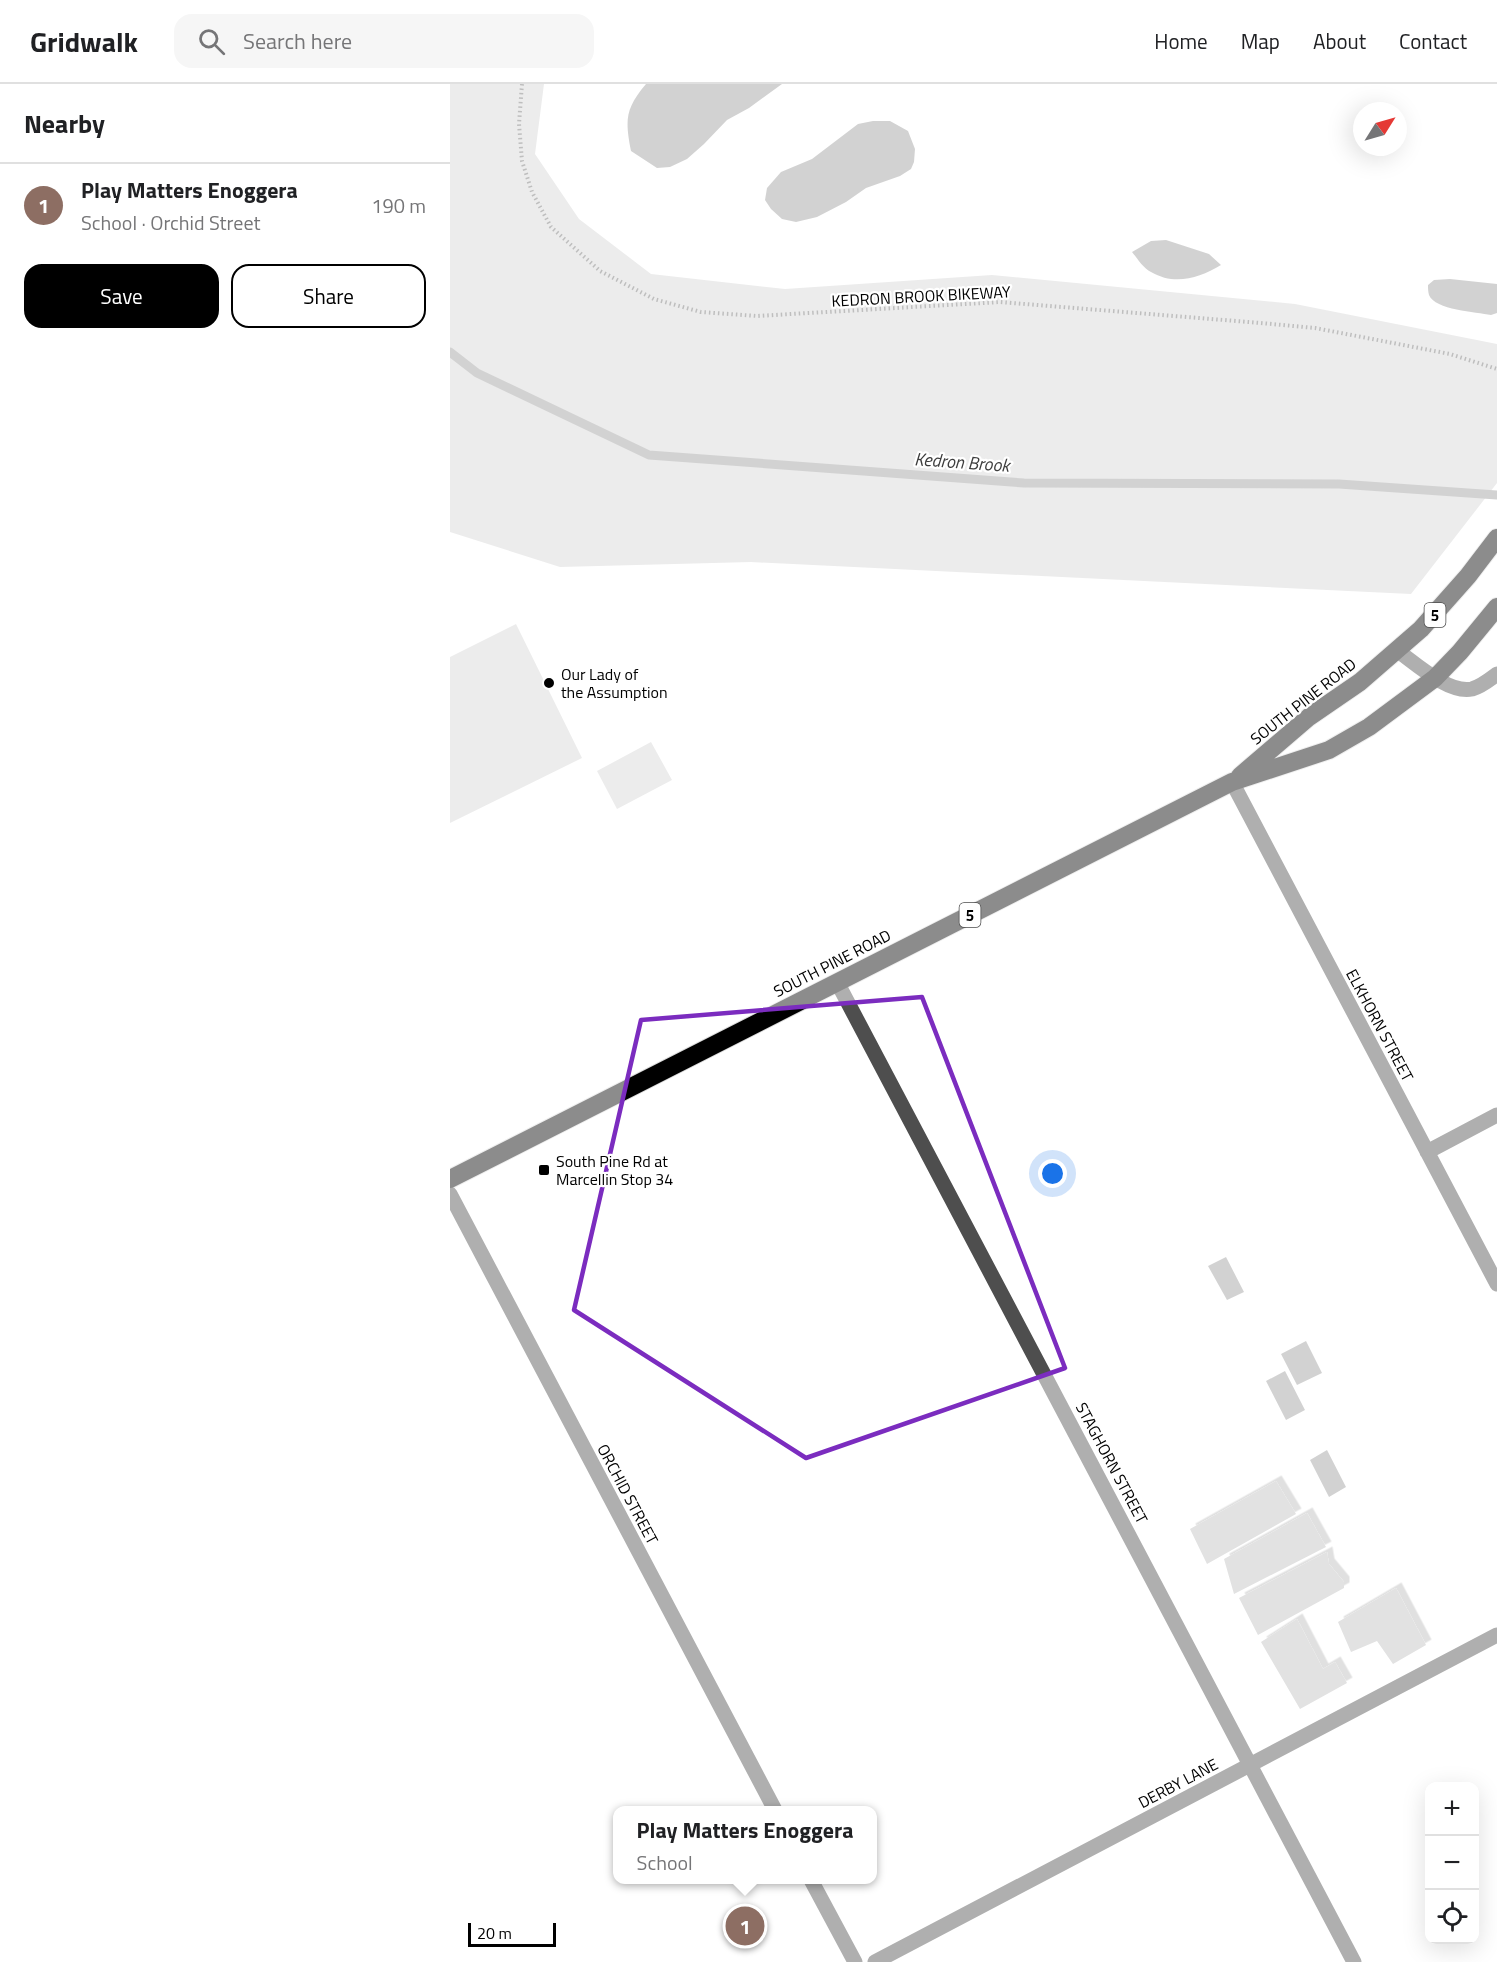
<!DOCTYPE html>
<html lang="en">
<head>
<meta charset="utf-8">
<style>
	body { margin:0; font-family:"Titillium Web",sans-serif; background:#f6f6f6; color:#202124 }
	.controls { position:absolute; right:18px; bottom:18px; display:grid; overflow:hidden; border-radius:12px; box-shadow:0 6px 24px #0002 }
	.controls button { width:54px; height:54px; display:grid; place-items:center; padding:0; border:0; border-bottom:2px solid #e0e0e0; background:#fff; color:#202124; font:30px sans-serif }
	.compass { position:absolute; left:903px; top:18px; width:54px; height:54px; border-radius:50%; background:#fff; box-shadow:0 6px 24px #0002; rotate:53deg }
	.scale { position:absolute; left:18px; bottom:15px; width:88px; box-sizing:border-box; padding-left:6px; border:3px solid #000; border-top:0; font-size:16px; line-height:21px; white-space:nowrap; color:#000; -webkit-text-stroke:4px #fff; paint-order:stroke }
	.you { position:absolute; left:603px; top:1090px; width:21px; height:21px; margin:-15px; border:4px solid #fff; border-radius:50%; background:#1a73e8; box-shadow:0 0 0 9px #1a73e833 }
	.badge { display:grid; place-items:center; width:39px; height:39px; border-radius:50%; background:#000; color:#fff; font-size:20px; font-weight:700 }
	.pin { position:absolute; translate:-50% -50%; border:3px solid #fff; box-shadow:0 2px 6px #0006 }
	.popup { position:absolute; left:163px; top:1722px; width:264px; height:78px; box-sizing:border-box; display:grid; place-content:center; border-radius:12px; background:#fff; filter:drop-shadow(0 2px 4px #0005); font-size:20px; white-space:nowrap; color:#757577 }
	.popup b { font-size:22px; color:#202124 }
	.popup::after { content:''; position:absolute; left:50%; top:100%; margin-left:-12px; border:12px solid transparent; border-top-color:#fff }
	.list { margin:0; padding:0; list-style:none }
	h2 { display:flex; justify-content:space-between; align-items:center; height:78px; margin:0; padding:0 24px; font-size:26px }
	h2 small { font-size:20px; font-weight:400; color:#757577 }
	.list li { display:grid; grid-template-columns:39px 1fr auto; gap:18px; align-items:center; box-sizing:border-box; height:84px; padding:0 24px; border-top:2px solid #e0e0e0 }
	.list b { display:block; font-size:22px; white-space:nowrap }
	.list p { margin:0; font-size:20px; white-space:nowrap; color:#757577 }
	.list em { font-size:20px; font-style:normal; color:#757577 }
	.actions { display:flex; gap:12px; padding:18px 24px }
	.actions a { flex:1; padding:14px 0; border:2px solid #000; border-radius:18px; text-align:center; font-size:21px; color:#000 }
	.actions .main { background:#000; color:#fff }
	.icon { flex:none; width:33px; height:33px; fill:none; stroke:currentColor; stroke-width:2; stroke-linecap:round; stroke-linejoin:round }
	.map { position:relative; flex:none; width:1047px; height:1878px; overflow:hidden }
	header { display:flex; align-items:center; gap:36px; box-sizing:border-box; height:84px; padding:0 30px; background:#fff; border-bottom:2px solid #e0e0e0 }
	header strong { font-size:28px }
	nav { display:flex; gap:33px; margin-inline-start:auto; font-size:21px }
	.search { width:420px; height:54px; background:#f6f6f6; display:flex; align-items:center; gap:15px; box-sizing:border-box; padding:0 21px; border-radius:18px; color:#757577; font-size:22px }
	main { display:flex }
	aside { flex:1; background:#fff }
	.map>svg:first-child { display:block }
	.green { fill:#d5d5d5 }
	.water { fill:#9c9c9c }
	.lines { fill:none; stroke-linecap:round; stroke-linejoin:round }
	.stream { stroke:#9c9c9c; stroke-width:9 }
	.building { fill:#bebebe; filter:url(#shadow) }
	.highway-casing { stroke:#dbdbdb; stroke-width:20 }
	.path { stroke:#707070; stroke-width:4; stroke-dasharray:1.5 3; stroke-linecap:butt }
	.minor { stroke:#4e4e4e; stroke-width:15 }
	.highway { stroke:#000; stroke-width:18 }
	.marked { fill:none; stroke:#7b2cbf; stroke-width:4.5; stroke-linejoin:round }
	.poi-dot { fill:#000; stroke:#fff; stroke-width:2 }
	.labels { text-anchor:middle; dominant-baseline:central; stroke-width:4.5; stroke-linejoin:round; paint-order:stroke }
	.shield { fill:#fff; stroke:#4c4c4c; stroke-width:1.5 }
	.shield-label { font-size:15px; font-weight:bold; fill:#000 }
	.street-label { font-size:16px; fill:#000; stroke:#fff }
	.poi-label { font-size:16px; fill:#000; stroke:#fff; text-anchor:start }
	.water-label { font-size:18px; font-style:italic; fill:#3d3d3d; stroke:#fff }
</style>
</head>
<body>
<header>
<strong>Gridwalk</strong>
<div class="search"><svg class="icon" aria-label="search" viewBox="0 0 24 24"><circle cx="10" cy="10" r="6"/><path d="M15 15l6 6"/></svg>Search here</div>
<nav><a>Home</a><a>Map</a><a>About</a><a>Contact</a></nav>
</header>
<main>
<aside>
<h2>Nearby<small></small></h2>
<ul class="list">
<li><span class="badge" style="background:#8d6e63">1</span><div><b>Play Matters Enoggera</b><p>School · Orchid Street</p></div><em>190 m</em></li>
</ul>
<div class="actions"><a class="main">Save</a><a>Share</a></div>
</aside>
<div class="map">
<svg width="1047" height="1878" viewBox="0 0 1047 1878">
	<defs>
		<filter id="shadow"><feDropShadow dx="5.5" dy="-5.5" stdDeviation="0" flood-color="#0004"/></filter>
	</defs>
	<rect width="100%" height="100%" fill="#fff"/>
	<path class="green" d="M0,0H94L85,70L129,135L201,190L335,205L542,191L845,220L1047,260V399L961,510L301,478L110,483L0,448Z
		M66,540L132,674L0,739V573Z
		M201,658L222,696L167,725L147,687Z"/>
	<path class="water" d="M196,0H332L299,24L277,36L254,60L237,75L220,83L207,84L181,67C175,36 175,25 196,0Z
		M423,37H440L458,47L465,65L464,78L461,85L450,92L416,104L396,118L367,133L346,138L332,135L321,125L315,116L317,104L331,88L362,75L408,40Z
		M716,156L759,170L771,181C749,194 725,202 701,188C693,184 687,174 682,168L701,157Z
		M1000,195L1047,200V229L1041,231C1026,228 985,226 979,211C978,208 978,204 978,201L984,196Z
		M776,1173L794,1208L777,1216L758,1182Z
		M856,1257L872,1289L847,1301L831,1270Z
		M835,1287L855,1326L836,1336L816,1297Z
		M877,1366L896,1403L879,1413L860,1376Z"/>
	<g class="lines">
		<path class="stream" d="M0,268L27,289L199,371L574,399L889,400L1047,411"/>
	</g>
	<path class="building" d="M826,1397L846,1430L757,1480L740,1445Z
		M857,1429L876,1463L784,1510L774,1475Z
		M877,1468L879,1480L894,1498V1504L808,1551L789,1514Z
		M946,1504L976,1561L943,1580L927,1557L901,1568L888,1538Z
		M847,1535L873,1585L885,1578L897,1599L850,1625L811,1558Z"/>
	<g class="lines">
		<defs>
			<path id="highway" d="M790,692L859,633L910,598L971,545L1018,492L1047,454
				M0,1095L782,698L879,666L919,643L985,594L1010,568L1047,523"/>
		</defs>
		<use href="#highway" class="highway-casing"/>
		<path class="path" d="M72,0L69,40L72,77L82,108L101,143L150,187L204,215L251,228L307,232L550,218L811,239L865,244L1000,270L1047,285"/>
		<path class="minor" d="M948,567C966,580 999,610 1022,605C1032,602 1039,596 1047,590
			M782,698L1047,1200
			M387,898L904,1878
			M977,1068L1047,1031
			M0,1110L325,1726
			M361,1796L405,1878
			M425,1878L1047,1551"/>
		<use href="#highway" class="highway"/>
	</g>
	<path d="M0 0H1047V1878H0ZM472,913L615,1284L356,1374L124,1226L191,936Z" fill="#fff" fill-opacity=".55" fill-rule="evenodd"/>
	<path class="marked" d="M472,913L615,1284L356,1374L124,1226L191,936Z"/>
	<g class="poi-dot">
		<circle cx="99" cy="599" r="6"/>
		<rect x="88" y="1080" width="12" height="12" rx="3"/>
	</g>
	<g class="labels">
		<g class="shield">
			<rect x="974.5" y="519" width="21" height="24" rx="4.5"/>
			<rect x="509.5" y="819" width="21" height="24" rx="4.5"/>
		</g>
		<g class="shield-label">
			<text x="985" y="531">5</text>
			<text x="520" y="831">5</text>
		</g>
		<g class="street-label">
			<text transform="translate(471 212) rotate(-3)">KEDRON BROOK BIKEWAY</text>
			<text transform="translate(853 617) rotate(-38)">SOUTH PINE ROAD</text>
			<text transform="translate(382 879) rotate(-27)">SOUTH PINE ROAD</text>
			<text transform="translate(930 941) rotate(62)">ELKHORN STREET</text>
			<text transform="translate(662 1379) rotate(62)">STAGHORN STREET</text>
			<text transform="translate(178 1410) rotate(62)">ORCHID STREET</text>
			<text transform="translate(728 1699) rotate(-28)">DERBY LANE</text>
		</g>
		<g class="poi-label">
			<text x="111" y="590">Our Lady of<tspan x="111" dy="18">the Assumption</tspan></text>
			<text x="106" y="1077">South Pine Rd at<tspan x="106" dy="18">Marcellin Stop 34</tspan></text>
		</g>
		<g class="water-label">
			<text transform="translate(512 378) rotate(4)">Kedron Brook</text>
		</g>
	</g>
</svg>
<div class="controls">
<button>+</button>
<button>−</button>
<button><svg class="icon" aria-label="locate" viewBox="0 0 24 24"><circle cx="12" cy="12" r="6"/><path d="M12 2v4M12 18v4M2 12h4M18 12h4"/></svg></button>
</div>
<svg class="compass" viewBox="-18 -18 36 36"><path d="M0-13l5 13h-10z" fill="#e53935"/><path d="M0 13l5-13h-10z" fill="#757577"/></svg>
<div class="scale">20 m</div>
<div class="you"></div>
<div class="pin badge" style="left:295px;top:1842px;background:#8d6e63">1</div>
<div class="popup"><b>Play Matters Enoggera</b>School</div>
</div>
</main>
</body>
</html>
